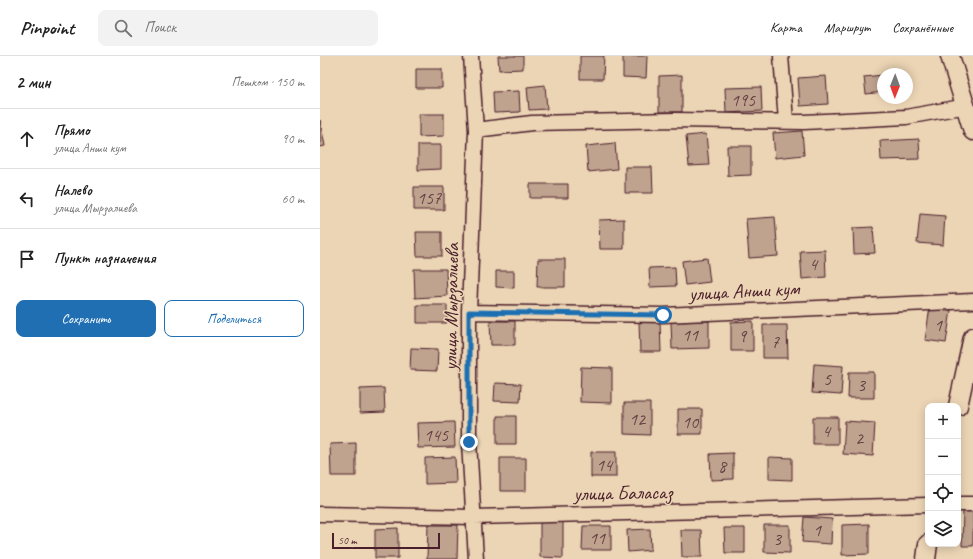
<!DOCTYPE html>
<html lang="ru">
<head>
<meta charset="utf-8">
<style>
	body { margin:0; font-family:Caveat,sans-serif; background:#f2f2f2; color:#222 }
	.controls { position:absolute; right:12px; bottom:12px; display:grid; overflow:hidden; border-radius:8px; box-shadow:0 2px 10px #0003 }
	.controls button { width:36px; height:36px; display:grid; place-items:center; padding:0; border:0; border-bottom:1px solid #e0e0e0; background:#fff; color:#222; font:20px sans-serif }
	.compass { position:absolute; left:557px; top:12px; width:36px; height:36px; border-radius:50%; background:#fff; box-shadow:0 2px 10px #0003; rotate:181deg }
	.scale { position:absolute; left:12px; bottom:10px; width:108px; box-sizing:border-box; padding-left:4px; border:2px solid #4a1f2b; border-top:0; font-size:11px; line-height:14px; white-space:nowrap; color:#4a1f2b; -webkit-text-stroke:3px #ecd5b5; paint-order:stroke }
	.stop { position:absolute; width:12px; height:12px; margin:-9px; border:3px solid #1f6fb2; border-radius:50%; background:#fff }
	.stop.end { background:#1f6fb2; border-color:#fff; box-shadow:0 1px 4px #0008 }
	.list { margin:0; padding:0; list-style:none }
	h2 { display:flex; justify-content:space-between; align-items:center; height:52px; margin:0; padding:0 16px; font-size:17px }
	h2 small { font-size:13px; font-weight:400; color:#767676 }
	.list li { display:grid; grid-template-columns:26px 1fr auto; gap:12px; align-items:center; box-sizing:border-box; height:60px; padding:0 16px; border-top:1px solid #e0e0e0 }
	.list b { display:block; font-size:15px; white-space:nowrap }
	.list p { margin:0; font-size:13px; white-space:nowrap; color:#767676 }
	.list em { font-size:13px; font-style:normal; color:#767676 }
	.actions { display:flex; gap:8px; padding:12px 16px }
	.actions a { flex:1; padding:9px 0; border:1px solid #1f6fb2; border-radius:8px; text-align:center; font-size:14px; color:#1f6fb2 }
	.actions .main { background:#1f6fb2; color:#fff }
	.icon { flex:none; width:22px; height:22px; fill:none; stroke:currentColor; stroke-width:2; stroke-linecap:round; stroke-linejoin:round }
	.map { position:relative; flex:none; width:653px; height:503px; overflow:hidden }
	header { display:flex; align-items:center; gap:24px; box-sizing:border-box; height:56px; padding:0 20px; background:#fff; border-bottom:1px solid #e0e0e0 }
	header strong { font-size:19px }
	nav { display:flex; gap:22px; margin-inline-start:auto; font-size:14px }
	.search { width:280px; height:36px; background:#f2f2f2; display:flex; align-items:center; gap:10px; box-sizing:border-box; padding:0 14px; border-radius:8px; color:#767676; font-size:15px }
	main { display:flex }
	aside { flex:1; background:#fff }
	.map>svg:first-child { display:block }
	.building { fill:#bfa38e; stroke:#4a1f2b }
	.lines { fill:none; stroke-linecap:round; stroke-linejoin:round }
	.minor-casing { stroke:#4a1f2b; stroke-width:17 }
	.major-casing { stroke:#4a1f2b; stroke-width:21 }
	.minor { stroke:#ecd5b5; stroke-width:14 }
	.major { stroke:#ecd5b5; stroke-width:18 }
	.route { stroke:#1f6fb2; stroke-width:5 }
	.labels { text-anchor:middle; dominant-baseline:central; stroke-width:3; stroke-linejoin:round; paint-order:stroke }
	.number-label { font-size:18px; fill:#674044 }
	.street-label { font-size:20px; fill:#4a1f2b; stroke:#ecd5b5 }
</style>
</head>
<body>
<header>
<strong>Pinpoint</strong>
<div class="search"><svg class="icon" aria-label="search" viewBox="0 0 24 24"><circle cx="10" cy="10" r="6"/><path d="M15 15l6 6"/></svg>Поиск</div>
<nav><a>Карта</a><a>Маршрут</a><a>Сохранённые</a></nav>
</header>
<main>
<aside>
<h2>2 мин<small>Пешком · 150 m</small></h2>
<ul class="list">
<li><svg class="icon" aria-label="ahead" viewBox="0 0 24 24"><path d="M12 20V5M6 11l6-6 6 6"/></svg><div><b>Прямо</b><p>улица Анши кум</p></div><em>90 m</em></li>
<li><svg class="icon" aria-label="left" viewBox="0 0 24 24"><path d="M17 20v-9H6M10 6l-5 5 5 5"/></svg><div><b>Налево</b><p>улица Мырзалиева</p></div><em>60 m</em></li>
<li><svg class="icon" aria-label="arrive" viewBox="0 0 24 24"><path d="M6 21V4h12l-3 4 3 4H6"/></svg><div><b>Пункт назначения</b></div></li>
</ul>
<div class="actions"><a class="main">Сохранить</a><a>Поделиться</a></div>
</aside>
<div class="map">
<svg width="653" height="503" viewBox="0 0 653 503">
	<rect width="100%" height="100%" fill="#ecd5b5"/>
	<filter id="ink" filterUnits="userSpaceOnUse"><feTurbulence type="fractalNoise" baseFrequency=".025" numOctaves="2"/><feDisplacementMap in="SourceGraphic" scale="8" xChannelSelector="R" yChannelSelector="G"/><feConvolveMatrix kernelMatrix="1 2 1 2 8 2 1 2 1" color-interpolation-filters="sRGB"/></filter>
	<g filter="url(#ink)">
		<path class="building" d="M178,0H203V13L179,14Z
			M260,0H284L283,23H260Z
			M303,0H327L326,22L303,21Z
			M96,13H122V32H96Z
			M362,19V56H339V20Z
			M563,19V36L546,38L544,21Z
			M506,20L508,48L480,50L478,22Z
			M225,29L227,53L209,54L207,31Z
			M441,31L442,55L406,57L405,32Z
			M199,35L200,56L174,57L173,36Z
			M99,58H124V80L99,81Z
			M0,64L5,90L0,91Z
			M482,75L484,99L455,102L453,77Z
			M386,78L389,109L369,110L366,80Z
			M599,83L600,103L561,104L560,85Z
			M295,87L297,113L268,116L266,90Z
			M98,89H121V113L98,114Z
			M407,90H431V119L408,120Z
			M305,111H332L333,137H305Z
			M210,128H248V142H210Z
			M94,131H124V154H94Z
			M600,158L625,160L623,189L597,187Z
			M455,161L458,200L429,202L426,163Z
			M304,163V193H280L279,164Z
			M553,171L555,197L534,198L533,172Z
			M96,176H122V200H97Z
			M505,194L506,221L482,223L480,195Z
			M387,202L390,226L365,229L362,205Z
			M218,203H245V231H217Z
			M355,211L356,230L330,231L329,212Z
			M94,213H126L127,240L95,242Z
			M176,215H194V232L176,231Z
			M97,249H127V267H97Z
			M610,251L631,254L626,287L605,284Z
			M170,265H195V289H171Z
			M340,265L341,296H320L319,266Z
			M389,265V292L352,293L351,266Z
			M433,265V295H411V266Z
			M443,269H467L468,302H443Z
			M91,292L118,293L117,315L90,314Z
			M494,308L523,310L521,339L492,337Z
			M261,311L292,312V347L260,346Z
			M529,316H554V342H528Z
			M175,327L201,328L200,346L174,345Z
			M64,332L65,356L40,357V333Z
			M304,347H330V379L304,378Z
			M358,353H382V378H358Z
			M177,360H196V388H177Z
			M493,361H518V388H493Z
			M525,365L555,367L553,400L523,398Z
			M134,366L135,391L98,392L97,367Z
			M36,387V420H11L10,388Z
			M271,396H296V421H271Z
			M413,397V423L391,424L390,398Z
			M135,401L136,427L105,428V402Z
			M449,401L472,402V424L449,423Z
			M180,402H206V435H180Z
			M643,454H653V490H642Z
			M484,461L512,463L511,488L482,486Z
			M220,465L243,466V502L220,501Z
			M549,468V498L522,499V469Z
			M108,469H138L137,503H107Z
			M444,469H470V497L444,496Z
			M263,470H291V494H262Z
			M78,472V502H55V473Z
			M404,472H425V497H405Z
			M330,473L331,494L308,496L307,474Z
			M361,474H381L382,501H362Z"/>
		<g class="lines">
			<defs>
				<path id="minor" d="M151,0L156,74L149,256V386L156,503
					M461,0L466,65
					M156,74L212,67L355,64L484,66L586,61L647,50
					M149,256L343,259L653,245
					M638,448H653
					M0,458L153,461L608,449"/>
				<path id="major" d="M630,0L653,75
					M638,350L653,281
					M606,503L608,488"/>
			</defs>
			<use href="#minor" class="minor-casing"/>
			<use href="#major" class="major-casing"/>
			<use href="#minor" class="minor"/>
			<use href="#major" class="major"/>
		</g>
	</g>
	<g class="lines" filter="url(#ink)">
		<path class="route" d="M149,386V256L343,259"/>
	</g>
	<g class="labels">
		<g class="number-label">
			<text x="423" y="44">195</text>
			<text x="109" y="142">157</text>
			<text x="493" y="208">4</text>
			<text x="618" y="269">1</text>
			<text x="370" y="279">11</text>
			<text x="422" y="280">9</text>
			<text x="455" y="286">7</text>
			<text x="507" y="323">5</text>
			<text x="541" y="329">3</text>
			<text x="317" y="363">12</text>
			<text x="370" y="366">10</text>
			<text x="506" y="375">4</text>
			<text x="116" y="379">145</text>
			<text x="539" y="382">2</text>
			<text x="284" y="409">14</text>
			<text x="402" y="410">8</text>
			<text x="497" y="474">1</text>
			<text x="277" y="482">11</text>
			<text x="457" y="483">3</text>
		</g>
		<g class="street-label">
			<text transform="translate(424 235) rotate(-3)">улица Анши кум</text>
			<text transform="translate(131 251) rotate(-89)">улица Мырзалиева</text>
			<text transform="translate(303 437) rotate(-1)">улица Баласаз</text>
		</g>
	</g>
</svg>
<div class="controls">
<button>+</button>
<button>−</button>
<button><svg class="icon" aria-label="locate" viewBox="0 0 24 24"><circle cx="12" cy="12" r="6"/><path d="M12 2v4M12 18v4M2 12h4M18 12h4"/></svg></button>
<button><svg class="icon" aria-label="layers" viewBox="0 0 24 24"><path d="M12 4l9 5-9 5-9-5zM3 14l9 5 9-5"/></svg></button>
</div>
<svg class="compass" viewBox="-18 -18 36 36"><path d="M0-13l5 13h-10z" fill="#e53935"/><path d="M0 13l5-13h-10z" fill="#767676"/></svg>
<div class="scale">50 m</div>
<div class="stop" style="left:343px;top:259px"></div>
<div class="stop end" style="left:149px;top:386px"></div>
</div>
</main>
</body>
</html>
